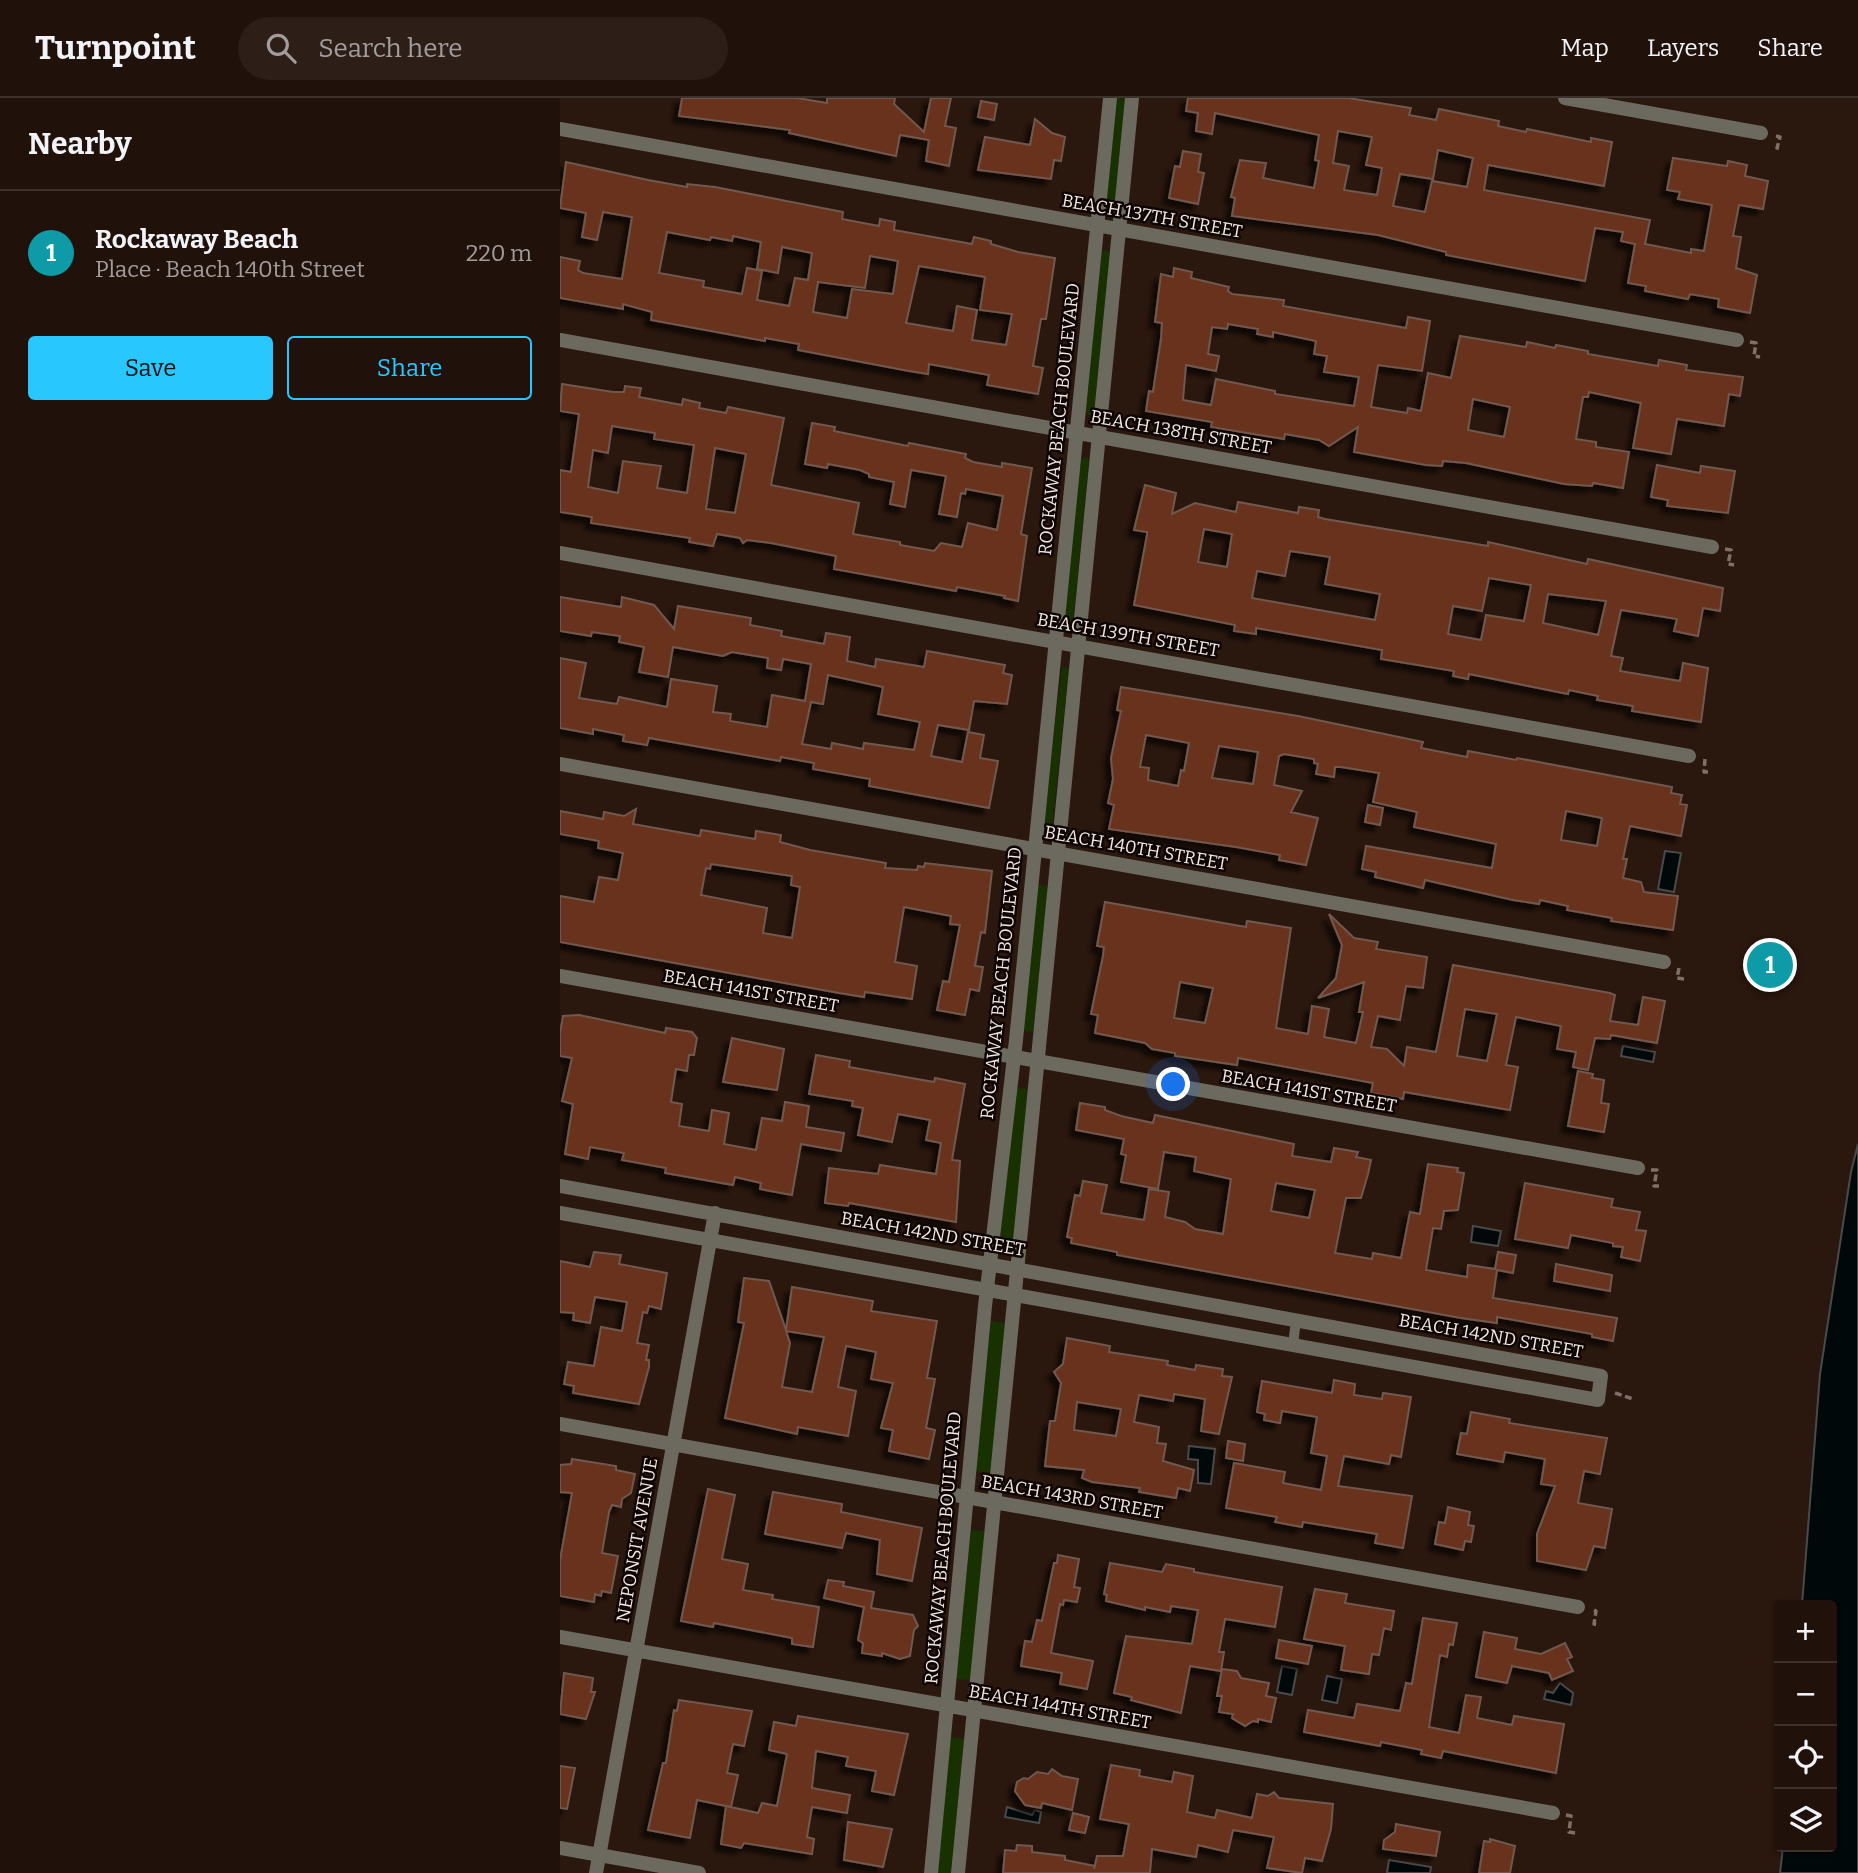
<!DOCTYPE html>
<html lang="en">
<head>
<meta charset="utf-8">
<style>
	body { margin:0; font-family:Bitter,serif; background:#2d1f18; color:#f1f3f6 }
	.controls { position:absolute; right:21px; bottom:21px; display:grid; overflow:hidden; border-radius:7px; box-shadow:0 2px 5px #0004 }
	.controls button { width:63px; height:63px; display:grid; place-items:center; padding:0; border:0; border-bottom:2px solid #3d312b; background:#20110a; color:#f1f3f6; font:35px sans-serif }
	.you { position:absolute; left:614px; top:987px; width:24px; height:24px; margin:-18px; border:5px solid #fff; border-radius:50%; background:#1a73e8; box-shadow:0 0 0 10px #1a73e833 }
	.badge { display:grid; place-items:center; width:46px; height:46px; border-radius:50%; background:#28c8ff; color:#fff; font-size:23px; font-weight:700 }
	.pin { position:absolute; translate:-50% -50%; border:4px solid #fff; box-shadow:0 2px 7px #0006 }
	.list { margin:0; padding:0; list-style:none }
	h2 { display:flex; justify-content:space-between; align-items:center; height:91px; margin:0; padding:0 28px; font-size:30px }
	h2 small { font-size:23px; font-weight:400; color:#a29d9c }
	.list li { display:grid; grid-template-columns:46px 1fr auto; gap:21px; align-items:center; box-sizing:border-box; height:126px; padding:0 28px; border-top:2px solid #3d312b }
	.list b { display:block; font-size:26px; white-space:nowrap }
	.list p { margin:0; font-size:23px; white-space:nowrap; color:#a29d9c }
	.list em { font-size:23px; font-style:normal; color:#a29d9c }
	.actions { display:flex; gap:14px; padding:21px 28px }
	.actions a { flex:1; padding:16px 0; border:2px solid #28c8ff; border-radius:7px; text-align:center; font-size:24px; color:#28c8ff }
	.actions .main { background:#28c8ff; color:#111 }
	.icon { flex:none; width:38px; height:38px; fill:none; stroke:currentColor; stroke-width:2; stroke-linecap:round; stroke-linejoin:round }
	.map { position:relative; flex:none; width:1298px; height:1775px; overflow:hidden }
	header { display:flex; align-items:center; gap:42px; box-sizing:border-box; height:98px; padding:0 35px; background:#20110a; border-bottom:2px solid #3d312b }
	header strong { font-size:33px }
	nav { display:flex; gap:38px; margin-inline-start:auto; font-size:24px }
	.search { width:490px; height:63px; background:#2d1f18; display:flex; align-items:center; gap:18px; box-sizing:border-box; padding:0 24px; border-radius:38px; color:#a29d9c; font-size:26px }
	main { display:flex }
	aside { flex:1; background:#20110a }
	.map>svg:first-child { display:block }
	.green { fill:#173200 }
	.water { fill:#000809; stroke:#494b4a; stroke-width:2 }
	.building { fill:#68311a; stroke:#70594f; stroke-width:2; fill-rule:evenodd; filter:url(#shadow) }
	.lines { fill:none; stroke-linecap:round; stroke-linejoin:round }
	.path { stroke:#806f68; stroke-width:3.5; stroke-dasharray:7 3.5; stroke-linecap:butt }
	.service { stroke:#6c695f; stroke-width:10 }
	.minor { stroke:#6c695f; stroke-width:14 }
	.tertiary { stroke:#6c695f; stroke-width:14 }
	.labels { text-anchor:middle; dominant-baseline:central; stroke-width:5; stroke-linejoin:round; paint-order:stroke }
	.street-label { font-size:18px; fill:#f4e6e0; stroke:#0d0503 }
</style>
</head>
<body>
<header>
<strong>Turnpoint</strong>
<div class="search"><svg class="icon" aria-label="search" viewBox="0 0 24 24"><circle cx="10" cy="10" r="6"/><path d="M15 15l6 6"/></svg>Search here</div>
<nav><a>Map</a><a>Layers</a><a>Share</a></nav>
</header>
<main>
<aside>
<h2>Nearby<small></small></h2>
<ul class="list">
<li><span class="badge" style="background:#0f9aa8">1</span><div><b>Rockaway Beach</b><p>Place · Beach 140th Street</p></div><em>220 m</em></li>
</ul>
<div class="actions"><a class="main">Save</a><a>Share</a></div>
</aside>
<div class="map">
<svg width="1298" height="1775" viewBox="0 0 1298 1775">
	<defs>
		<filter id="shadow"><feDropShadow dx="-6" dy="6" stdDeviation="2" flood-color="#0009"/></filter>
	</defs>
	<rect width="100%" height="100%" fill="#2a170e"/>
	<path class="green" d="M556,0H566L555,108L551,111L546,107Z
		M546,152L550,155L534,314L530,317L525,314L542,154Z
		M526,359L529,363L513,524L508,527L504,524L520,362Z
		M502,568L509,571L492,730L488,733L483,730Z
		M477,787L489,788L473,934L462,933Z
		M455,990L469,991L454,1141L440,1140Z
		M431,1223L446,1225L431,1375L415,1373Z
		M411,1432L425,1433L410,1582L396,1581Z
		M389,1639L404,1641L391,1775H375Z"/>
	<path class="water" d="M1105,753L1121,755L1114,794L1098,791Z
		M1063,948L1095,954L1093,964L1061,958Z
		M1298,1046V1775H1220L1223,1749H1272V1507H1242L1260,1276L1291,1074Z
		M913,1128L941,1133L938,1148L911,1144Z
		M629,1348L655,1351L651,1386L638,1385V1362L628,1361Z
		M722,1568L737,1571L732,1597L717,1594Z
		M767,1578L782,1581L777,1605L762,1602Z
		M1000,1585L1013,1595L1011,1607L984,1601L986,1593L993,1595Z
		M447,1709L472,1717L475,1712L481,1714L479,1725L445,1719Z
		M829,1762L871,1769L870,1775H827Z"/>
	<path class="building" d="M122,0H237L267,5V0H335L334,6L364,34L371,0H391L385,28L396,30L389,68L366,63L369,42L340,37L336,58L229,35L230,32L119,18Z
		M628,0H788L851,10L849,17L876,22L879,11L939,23L938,28L966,34L967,31L1031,44V40L1052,44L1044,88L928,67L924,92L1090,122L1085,146L1131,155V151L1144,153L1152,107L1118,101L1120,94L1107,92L1113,60L1167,68L1168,63L1187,67L1185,78L1208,83L1203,111L1179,107L1173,138L1181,139L1176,170L1197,177L1190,215L1158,209L1159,201L1130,196L1128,201L1085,193L1086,188L1068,185L1075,146L1061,143L1063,134L1035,130L1025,183L886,157V154L818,137L672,118L675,100L671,99L680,62L706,65L703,80L754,90L759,63L755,62L759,37L655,15L652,36L636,33L638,15L626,13ZM778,33L812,39L806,67L822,70L817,97L784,92L789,68L773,65ZM878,52L913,60L907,89L872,83L865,114L833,108L840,76L873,81Z
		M421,3L437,6L434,22L418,19Z
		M475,21L492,35L505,39L501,63L494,62L491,81L418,72L425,39L470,47Z
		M623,53L641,56L638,74L644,75L638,106L609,100L615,68L620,69Z
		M6,64L88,82L127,89V86L155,89L283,114L282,121L319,128L320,121L335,124L334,132L412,146L414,139L431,143V146L458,154L495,160L486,221H481L473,268L483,270L478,296L427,287L429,277L369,266L368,276L349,273L238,252L239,246L205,240V243L91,222L92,214L63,206V211L0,200V159L20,163L18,172L23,175L62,181L72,119L43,114L37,142L22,139L26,115L0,110ZM107,134L150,142L151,139L172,143L173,138L201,144L197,171L218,175L222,149L252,155L248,182L235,180L229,208L197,202L202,173L187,170L182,196L143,189L144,183L99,175ZM310,158L338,163L333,196L292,191L287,220L253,214L258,184L305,190ZM359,168L425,179L420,212L452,216L446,247L412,242L417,212L397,208L393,233L346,225Z
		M614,170L632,174L631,180L669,189L668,193L672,196L724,202L723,208L846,230L848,219L870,223L862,273L818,267L811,309L847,315L848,310L861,313L868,275L891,280L900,238L966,249L967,244L995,250L996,247L1028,253V256L1098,268L1099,262L1127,267L1126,272L1183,279L1180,298L1169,296L1164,328L1117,321L1111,356L1073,350L1081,305L1029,294L1028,299H1023L1016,341L1036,344V349L1069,354L1063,390L1033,385L1032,388L1004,386L906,365L883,363L882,368L866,367L794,354L798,329L769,348L759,342L725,336L724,341L651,329L652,324L586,313L589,293L593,294L601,241L602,225L595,224L601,176L613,179ZM668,226L698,231L697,236L713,239V234L756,243L754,256L767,258L764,274L799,279L794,308L715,296V293L656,281L651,307L623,302L626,267L656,273L659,258L648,256L652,229L667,231ZM913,301L950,309L944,339L908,332Z
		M2,286L53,294H64L65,288L81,290L79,299L122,307L123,301L140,305L139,310L166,315L168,309L224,320L211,387L299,405L293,436L340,444V447L374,453L381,445L402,449L408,425L437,432L443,398L406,391L405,396L401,395L397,419L379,416L386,378L351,372L345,409L330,406L334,384L309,379V376L300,372L268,366L267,370L245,366L252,325L275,329L274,333L348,348L349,345L406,356L405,360L413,364L442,369V365L472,370L461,436L467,438L458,503L444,500L445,498L397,489L396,493L274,471L276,458L211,445L187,442L183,445L180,440L157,436L153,448L129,444L130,440L31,425L32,419L0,414V372L11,374L19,316L0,313ZM52,328L95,335L94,341L134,347L127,395L97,390L101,368L63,363L58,395L28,389L33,352L48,355ZM155,350L186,356L175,415L146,411Z
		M1097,367L1140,375L1141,368L1175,373L1168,415L1107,408L1108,402L1091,399Z
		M585,387L616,395L612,416L635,405L676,414L678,404L738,415L739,409L759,412L758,419L765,421L928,448V444L1027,466L1028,461L1163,490L1160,513L1143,510L1138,538L1114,533L1117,521L1061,512L1051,558L1063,560L1060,573L1120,583L1123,565L1148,570L1141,624L1072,613L1073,608L1037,602L1038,598L1009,592L1008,596L909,576L908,581L893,578L894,573L821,561L822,552L696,530V536L674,533L675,527L574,507L587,437V434L574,432ZM644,431L672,436L667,469L638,464ZM730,453L770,459L765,486L820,496L815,522L692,500L697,473L725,478ZM929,480L971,487L964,523L926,517L921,542L888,536L893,508L922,513ZM988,496L1046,503L1038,537L983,525Z
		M0,499L61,509L62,499L94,507L114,531L118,508L191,520L190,527L222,533L221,538L264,546L266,535L290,539L287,563L315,569L316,561L364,569L367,553L445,567L443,575L452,577L447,606L414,603L409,632L378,627L371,658L402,664L408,634L424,637L420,660L438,663L429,710L309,688L310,681L253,671L254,665L221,659L220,663L89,640L87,647L63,643L64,637L33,631V636L0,630V560L26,565L19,600L57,606L59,599L107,609L111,581L157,588L153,614L171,616L170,623L207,629L212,597L245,603L251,566L223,561L221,572L207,570L208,560L172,554L163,558L113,549L108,579L79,574L84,549L59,544L60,538L32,534L31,538L0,533ZM268,577L323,589L318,616L360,624L354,652L304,645L303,651L272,645L271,651L242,646L251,604L263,606Z
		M561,589L738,618L863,644L861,650L907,659L908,653L956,662L957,660L1112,689L1111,695L1122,697L1120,706L1127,707L1121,738L1070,728L1063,761H1067L1063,780L1081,784L1084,794L1118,798L1113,832L1051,823L1052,820L1007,812L1008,808L980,802L979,806L953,802L865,782L863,790L815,779L816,774L802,771L806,748L932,770L936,746L854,729L857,714L813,704L819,675L781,669H775L774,679L756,676L758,666L754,665V661L724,656L719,658L714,687L742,693L731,714L758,720L746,767L719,762L720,757L676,749L549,731L554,707L548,705L553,681L551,660L561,613L557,612ZM586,637L629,645L624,673L621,672L618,688L588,682L589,670L580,669ZM659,648L698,654L693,686L652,680ZM1006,713L1042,720L1037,748L1001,742Z
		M808,707L823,710L820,727L805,724Z
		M76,711L73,726L140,738L141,732L195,741L196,733L221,737L220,744L250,752L326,765L325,770L357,772L358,768L364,769L365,765L432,773L425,835L421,834L415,868L423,869L419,893L410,891L405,917L377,912L383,883L389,884L400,827L390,826L391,818L344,809L335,864L357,868L352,901L305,894L304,899L279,895L0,844V798L34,804L39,779L58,782L63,755L38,750L39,743L0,736V713L43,721L44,714L64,718ZM151,766L232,778L231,787L240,789L232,840L203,835L207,810L141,797L146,770L150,771Z
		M545,804L686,829L687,823L731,830L716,930L748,936L752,908L769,911L764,939L796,945L803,914H799L804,884L758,900L776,880L782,847L769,816L794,840L818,844L816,851L867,859L863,890L846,888L840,922L818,918L811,949L827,951L844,968L847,949L876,954L893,867L1050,895L1055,897L1050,923L1078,927L1083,899L1105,903L1097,945L1051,937L1050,941L1035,940L1028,972L1013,969L1016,954L997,951L1001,928L956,919L946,967L958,969L950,1012L844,994L843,1001L811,995L813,985L678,960L677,967L615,958V955L592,951L585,945L535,935L538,917L531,916L543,858L544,849L537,848ZM620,884L653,890L645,925L614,920ZM905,911L937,916L927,963L897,958Z
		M19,917L105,935L106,930L132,934L137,940L134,957H129L127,973L116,971L111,1004L122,1006L119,1028L149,1033L152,1012L169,1015L164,1046L196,1052L202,1020L222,1023L225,1004L249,1008L246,1029L284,1035L281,1053L241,1046L232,1097L200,1091L201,1085L175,1079L173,1087L105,1075L106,1070L62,1062L64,1055L30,1049L28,1061L5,1056L13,1006L2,1003L12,960L0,958V935L3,918Z
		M172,940L224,951L217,992L163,984Z
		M256,957L290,963L289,969L374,984L375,980L405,986L392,1062L400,1063L396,1124L289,1105L288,1108L265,1105L269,1070L318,1076L320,1067L376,1076L381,1045L366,1042L370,1022L338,1016L332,1044L298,1037L303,1010L292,1008L293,1003L249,996Z
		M1018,973L1033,976L1032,980L1044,982L1041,1005L1049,1006L1044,1034L1008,1028Z
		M520,1005L545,1009V1012L561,1018L593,1025L595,1017L734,1046L732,1058L771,1064L774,1050L798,1054L796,1059L811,1062L808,1076L801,1100H786L775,1155L812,1161L813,1155L841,1160L850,1114L860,1116L868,1066L898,1070L897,1074L904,1075L898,1112L884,1113L881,1131L873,1130L866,1172L907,1179L908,1167L935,1171L938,1154L956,1157L953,1175L937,1172L933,1200L1057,1220L1053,1243L1032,1239V1236L937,1219V1225L901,1220L557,1157V1154L511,1145L512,1140L507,1139L515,1097L520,1098L523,1083L547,1087L541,1115L584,1122L589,1091L609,1094L605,1119L625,1124L635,1131L663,1136L671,1081L634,1073L636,1059L604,1054L598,1091L561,1084L566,1057L561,1056L564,1041L516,1032ZM716,1085L755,1092L749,1120L711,1113Z
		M965,1085L1053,1101L1051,1109L1080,1114L1076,1132L1086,1133L1080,1163L1061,1159L1063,1149L1053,1148V1145L1011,1137L1008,1150L955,1141Z
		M34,1154L61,1157L59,1166L107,1175L101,1211L89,1208L87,1215L83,1214L77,1245L89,1247L86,1262H89V1269L79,1306L13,1295L14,1288L4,1286L8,1264L34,1268L41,1229L62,1233L67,1204L35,1199L30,1225L13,1222L14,1215L0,1214V1163L30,1169Z
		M996,1166L1052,1177L1050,1193L994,1183Z
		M184,1180L209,1183L226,1232L232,1189L313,1203L311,1213L377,1223L367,1280L375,1281L366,1330L375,1332L369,1361L329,1353L333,1332L321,1330L333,1285L311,1281L316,1254L286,1248L278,1289L296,1293L288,1338L238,1329L237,1336L165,1320L184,1225L178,1224ZM226,1233L264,1239L252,1294L222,1289L230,1245Z
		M507,1240L550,1248L549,1254L608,1263L607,1267L635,1272L636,1267L663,1271L662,1278L672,1279L659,1336L641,1333L645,1301L614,1296L613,1303L579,1297L574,1324L599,1329L597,1345L606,1346L603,1363L634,1372L630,1393L618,1390L616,1400L579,1394L580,1390L532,1384L522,1380L524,1372L485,1368L490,1323H495L501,1285L494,1274L503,1266ZM517,1304L561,1311L556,1338L514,1332Z
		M774,1282L795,1286L794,1297L822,1301L823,1295L851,1299L841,1359L831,1357L829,1366L784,1358L778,1388L852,1398L843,1450L815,1445L817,1436L743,1424L742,1429L715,1424L717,1419L666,1410L674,1365L725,1374L723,1385L761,1392L767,1358L751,1355L757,1319L722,1313L720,1325L704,1322L705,1316L697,1314L702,1283L772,1295Z
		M911,1314L950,1321L949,1325L1047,1340L1040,1376L1024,1373L1018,1405L1052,1411L1045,1450L1034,1448L1026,1472L977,1463V1436L995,1388L981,1386L985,1361L945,1354L943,1364L897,1356L901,1335L907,1336Z
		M668,1343L685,1346L683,1363L666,1360Z
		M12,1361L56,1368V1372L75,1376L71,1395L62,1401L61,1409L52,1407L49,1414L42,1455L58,1458L51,1495L42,1493L41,1498L35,1496L34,1504L0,1498V1462L12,1395L0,1394V1367L11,1366Z
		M148,1391L175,1397L162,1461L188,1466L183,1492L213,1497L212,1501L259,1509L253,1549L232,1546V1540L154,1525L153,1529L121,1523Z
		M213,1394L282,1406L281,1414L362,1430L352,1483L317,1476L320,1442L286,1435L282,1450L205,1436Z
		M888,1409L910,1414L908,1427L914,1428L911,1444L905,1443L903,1452L875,1446L879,1424L885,1425Z
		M498,1457L519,1461L514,1489L520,1490L517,1504L504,1502L503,1507L500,1506L491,1555L533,1563L527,1591L500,1586L502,1575L461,1568L465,1543L472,1544L477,1522L482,1523L494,1465H497Z
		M550,1465L602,1474L606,1466L634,1471V1474L722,1489L715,1529L665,1521L659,1554H664L661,1573L630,1568L621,1615L571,1602L572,1599L554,1595L566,1538L632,1546L638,1512L611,1508L610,1514L585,1509V1512L546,1503L547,1497L544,1496Z
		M268,1482L284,1484L283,1488L314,1494L311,1510L353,1517L358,1528L354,1532L350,1558L340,1561L322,1555V1558L302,1555L303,1545L298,1542L304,1509L264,1500Z
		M755,1491L787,1496L785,1505L834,1513L831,1532L824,1530L819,1557L812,1556L809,1576L781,1572L785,1548L744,1541Z
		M863,1520L897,1525L893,1547L889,1546L887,1559L880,1557L869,1629L899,1635L906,1597L921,1599L917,1620L952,1627L954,1618L1004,1626L996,1675L883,1653L881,1660L861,1656L862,1652L821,1644L820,1648L744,1634L748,1612L794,1620L797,1606L840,1613L846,1585L852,1586Z
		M924,1534L957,1540L955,1551L981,1556L1005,1545L1012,1559L1007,1561L1013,1573L992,1582L989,1575L952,1568L947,1585L916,1579Z
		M719,1542L752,1548L748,1566L716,1560Z
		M662,1571L677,1573L681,1580L709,1585L706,1598L716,1600L711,1624L698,1621V1624L693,1623L685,1628L672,1620L673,1616L659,1614L662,1598H657Z
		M4,1575L33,1580L31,1594H35L26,1621L0,1616Z
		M119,1602L192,1613L184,1648L173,1646L167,1675L178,1677L171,1709L137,1702L130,1740L88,1732L103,1665H106L114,1612L117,1613Z
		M238,1618L348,1636L334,1697L312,1693L316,1673L286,1668L288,1659L256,1653L252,1690L290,1697L287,1715L252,1709L247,1739L254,1741L252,1756L184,1745L181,1750L161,1746L166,1708L198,1715L202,1705L217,1708L227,1656L209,1652L214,1624L236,1628Z
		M551,1667L580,1672L579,1678L612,1684L614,1674L633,1678L627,1714L655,1720L657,1712L692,1720L697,1696L708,1698L714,1694L719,1700L773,1706L771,1731L762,1763L745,1760L742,1775L707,1770L714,1739L673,1732L668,1754L638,1747L636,1759L592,1751L590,1775H443L445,1752L456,1753L457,1747L472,1748V1754L505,1758V1762L535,1768L534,1771L537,1758H563L569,1726L540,1721Z
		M0,1668L15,1670L7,1711L0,1710Z
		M492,1671L502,1678L518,1681L512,1712L482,1705L481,1710L465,1707L455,1693L457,1684L464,1680L468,1681L477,1674L488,1676Z
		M513,1715L529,1719L525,1735L509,1732Z
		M288,1724L332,1731L323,1769L284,1762Z
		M836,1726L880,1734L876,1758L823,1751L824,1742L835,1734Z
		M930,1741L955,1748L950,1775H919L924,1743L930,1744Z"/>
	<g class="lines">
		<path class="path" d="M1216,38L1220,39L1217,50L1222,51
			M1190,244L1196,245L1194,258L1200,259
			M1165,451L1171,452L1168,466L1174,467
			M1145,661L1144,674H1148
			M1119,870L1117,880L1124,881
			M1091,1072H1097L1094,1088H1099
			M1055,1295L1073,1301
			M1034,1512L1036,1513L1034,1526L1039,1527
			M1006,1717L1011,1718L1009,1734L1015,1735"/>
		<path class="service" d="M733,1247L736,1222"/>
		<path class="minor" d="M1005,0L1201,35
			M0,31L1177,242
			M0,242L1152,449
			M0,455L1129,658
			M0,666L1104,864
			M0,878L1078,1070
			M0,1088L1041,1278L1038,1302L0,1115
			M0,1326L1018,1509
			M0,1539L993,1715
			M0,1750L139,1775
			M36,1775L155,1115"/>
		<path class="tertiary" d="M371,1775L425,1208L456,942L550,0
			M398,1775L572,0"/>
	</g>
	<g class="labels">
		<g class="street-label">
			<text transform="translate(592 118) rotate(10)">BEACH 137TH STREET</text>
			<text transform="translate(499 321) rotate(-84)">ROCKAWAY BEACH BOULEVARD</text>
			<text transform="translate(621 334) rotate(10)">BEACH 138TH STREET</text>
			<text transform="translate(568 537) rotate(10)">BEACH 139TH STREET</text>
			<text transform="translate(576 750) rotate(10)">BEACH 140TH STREET</text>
			<text transform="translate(441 885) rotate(-84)">ROCKAWAY BEACH BOULEVARD</text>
			<text transform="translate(191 893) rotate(10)">BEACH 141ST STREET</text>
			<text transform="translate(749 993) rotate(10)">BEACH 141ST STREET</text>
			<text transform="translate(373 1136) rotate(10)">BEACH 142ND STREET</text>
			<text transform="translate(931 1238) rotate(10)">BEACH 142ND STREET</text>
			<text transform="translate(512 1399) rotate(10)">BEACH 143RD STREET</text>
			<text transform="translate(77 1442) rotate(-80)">NEPONSIT AVENUE</text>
			<text transform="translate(383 1450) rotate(-85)">ROCKAWAY BEACH BOULEVARD</text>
			<text transform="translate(500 1609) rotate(10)">BEACH 144TH STREET</text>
		</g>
	</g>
</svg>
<div class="controls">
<button>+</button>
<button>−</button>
<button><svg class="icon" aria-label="locate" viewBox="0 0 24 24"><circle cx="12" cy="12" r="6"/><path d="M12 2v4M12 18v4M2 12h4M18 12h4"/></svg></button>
<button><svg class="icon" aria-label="layers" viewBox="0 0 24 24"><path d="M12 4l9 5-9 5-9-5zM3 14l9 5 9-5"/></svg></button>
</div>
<div class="you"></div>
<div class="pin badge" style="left:1210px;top:867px;background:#0f9aa8">1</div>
</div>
</main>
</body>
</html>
